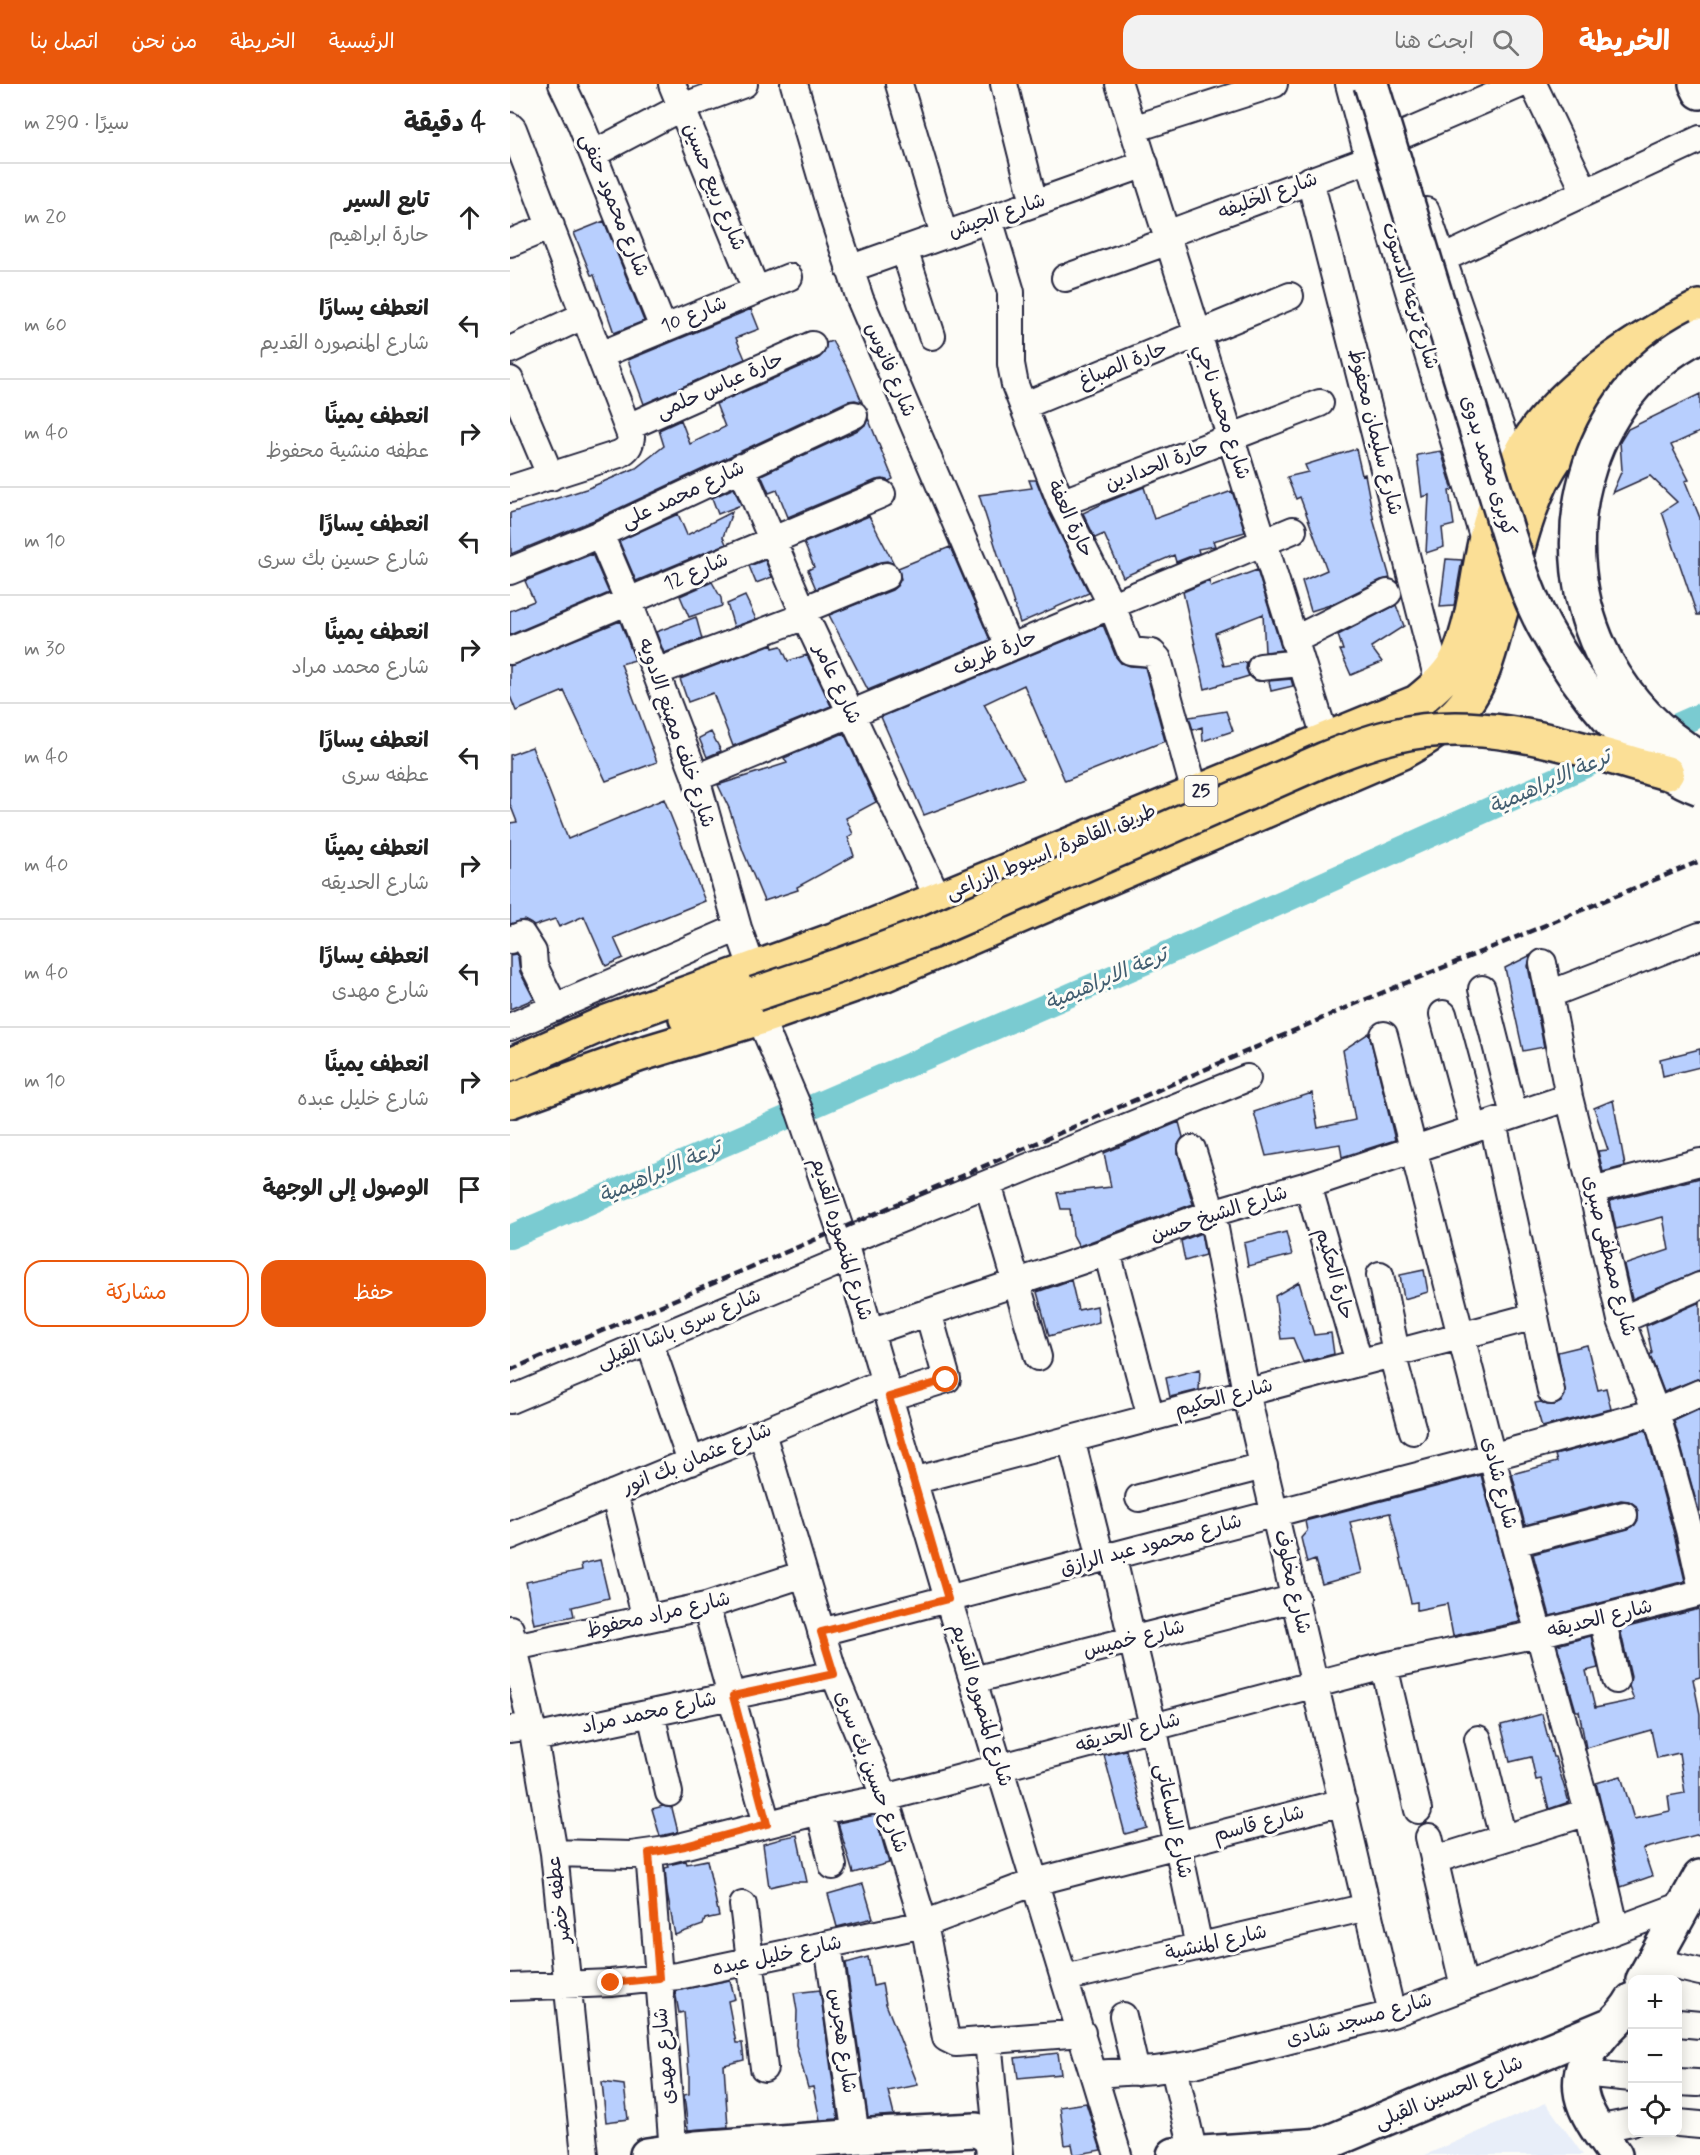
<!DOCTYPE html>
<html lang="ar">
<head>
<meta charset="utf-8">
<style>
	body { margin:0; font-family:Mynerve,"Playpen Sans Arabic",sans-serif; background:#f2f2f2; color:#222; direction:rtl }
	.controls { position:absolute; right:18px; bottom:18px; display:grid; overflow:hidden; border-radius:12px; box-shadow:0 3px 15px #0003 }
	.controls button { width:54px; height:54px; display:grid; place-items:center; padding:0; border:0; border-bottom:2px solid #e0e0e0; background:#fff; color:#222; font:30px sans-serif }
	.stop { position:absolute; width:18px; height:18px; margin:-14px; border:4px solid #ea580c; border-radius:50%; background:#fff }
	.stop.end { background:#ea580c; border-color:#fff; box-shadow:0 2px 6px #0008 }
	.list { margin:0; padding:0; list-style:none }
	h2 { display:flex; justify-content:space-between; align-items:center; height:78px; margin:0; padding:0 24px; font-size:26px }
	h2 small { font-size:20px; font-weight:400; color:#767676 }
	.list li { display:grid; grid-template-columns:39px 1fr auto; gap:18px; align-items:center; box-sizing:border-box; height:108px; padding:0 24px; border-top:2px solid #e0e0e0 }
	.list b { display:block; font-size:22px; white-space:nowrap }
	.list p { margin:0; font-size:20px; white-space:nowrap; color:#767676 }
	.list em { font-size:20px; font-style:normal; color:#767676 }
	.actions { display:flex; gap:12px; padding:18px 24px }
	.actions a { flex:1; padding:14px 0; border:2px solid #ea580c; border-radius:18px; text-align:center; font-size:21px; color:#ea580c }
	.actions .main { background:#ea580c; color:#fff }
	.icon { flex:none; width:33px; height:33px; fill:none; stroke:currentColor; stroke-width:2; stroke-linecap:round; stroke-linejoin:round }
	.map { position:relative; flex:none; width:1190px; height:2071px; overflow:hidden; direction:ltr }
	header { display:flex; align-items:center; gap:36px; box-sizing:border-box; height:84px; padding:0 30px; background:#ea580c; color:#fff }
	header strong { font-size:28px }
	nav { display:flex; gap:33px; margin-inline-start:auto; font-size:21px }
	.search { width:420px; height:54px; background:#f2f2f2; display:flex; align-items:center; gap:15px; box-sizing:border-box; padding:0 21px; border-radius:18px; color:#767676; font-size:22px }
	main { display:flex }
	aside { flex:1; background:#fff }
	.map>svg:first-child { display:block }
	.built { fill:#e8eef9 }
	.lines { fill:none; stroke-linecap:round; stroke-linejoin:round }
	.canal { stroke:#7acbd1; stroke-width:24 }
	.building { fill:#b8cffe; stroke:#22223b; stroke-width:1.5 }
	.minor-casing { stroke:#22223b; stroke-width:30 }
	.secondary-casing { stroke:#22223b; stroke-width:38 }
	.trunk-casing { stroke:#22223b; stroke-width:38 }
	.minor { stroke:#fdfcf7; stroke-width:26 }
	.secondary { stroke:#fdfcf7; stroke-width:33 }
	.trunk { stroke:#fbdf96; stroke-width:33 }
	.rail { stroke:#22223b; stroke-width:4.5; stroke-dasharray:9 4.5; stroke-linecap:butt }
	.secondary-bridge-casing { stroke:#22223b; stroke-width:38; stroke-linecap:butt }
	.trunk-bridge-casing { stroke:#22223b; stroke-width:38; stroke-linecap:butt }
	.secondary-bridge { stroke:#fdfcf7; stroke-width:33 }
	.trunk-bridge { stroke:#fbdf96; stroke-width:33 }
	.route { stroke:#ea580c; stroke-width:8 }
	.labels { text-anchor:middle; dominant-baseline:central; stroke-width:6; stroke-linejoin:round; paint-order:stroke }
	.shield { fill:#fdfcf7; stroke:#646373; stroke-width:1.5 }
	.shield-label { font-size:18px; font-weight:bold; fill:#22223b }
	.street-label { font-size:20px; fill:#22223b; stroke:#fdfcf7 }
	.water-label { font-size:21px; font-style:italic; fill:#415d70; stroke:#fdfcf7 }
</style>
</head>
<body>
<header>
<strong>الخريطة</strong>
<div class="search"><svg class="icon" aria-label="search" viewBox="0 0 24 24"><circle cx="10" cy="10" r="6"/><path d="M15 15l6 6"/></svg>ابحث هنا</div>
<nav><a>الرئيسية</a><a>الخريطة</a><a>من نحن</a><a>اتصل بنا</a></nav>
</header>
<main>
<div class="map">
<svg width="1190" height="2071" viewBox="0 0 1190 2071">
	<rect width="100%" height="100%" fill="#fdfcf7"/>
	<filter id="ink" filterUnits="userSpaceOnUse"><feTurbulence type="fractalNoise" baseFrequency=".0167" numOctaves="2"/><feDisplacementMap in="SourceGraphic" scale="12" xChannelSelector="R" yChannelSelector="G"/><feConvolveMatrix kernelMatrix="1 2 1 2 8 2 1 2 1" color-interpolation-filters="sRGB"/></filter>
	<g filter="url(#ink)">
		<path class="built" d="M1036,2019L1073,2071H915Z"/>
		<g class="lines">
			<path class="canal" d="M1140,653L1190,631
				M0,1153L683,858L1102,670"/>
		</g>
		<path class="building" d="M94,137L134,237L104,249L84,191H81L64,149Z
			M241,225L249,245L226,254L235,275L134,320L118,276Z
			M322,257L339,287L352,318L345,316L338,317L84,436L1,470L0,429L76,405L126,384L154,362L149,346L171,336L180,360L215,343L206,320L308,275L314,269L316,259Z
			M1190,310V348L1161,361L1179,396L1175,397L1190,434V531H1187L1152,428L1167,418L1140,392L1102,409L1112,386L1110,358L1118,345Z
			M358,334L383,395L379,397L373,395L366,396L278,433L267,406L259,409L251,391L350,345L356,340Z
			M846,365L852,391L855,390L864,438L880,494L871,496L820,521L801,527L792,497L817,486L790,413L786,415L777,393L798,388L795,381Z
			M931,367L943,406L939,407L944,441L932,444L934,463L916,469L919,411L912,413L907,371Z
			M519,396H526L538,426L579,509L510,539L469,411L522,404Z
			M634,403L644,435L722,407L735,448L703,457L705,462L688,465L689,469L666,478L664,471L613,493L594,450L585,454L573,429L594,419Z
			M224,404L231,421L208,430L202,414Z
			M222,428L213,453L216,460L126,497L109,457L168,430L177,451Z
			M359,432L384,480L377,477L370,478L306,505L298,486L304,483L294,459Z
			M440,463L480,556L358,606L319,531L382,506L387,502L391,495L388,484Z
			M82,470L99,509L0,551V527L24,517L15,497Z
			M936,475L952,476L944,522L930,523Z
			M255,476L262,493L246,499L239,482Z
			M747,486L772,566L755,568L753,530L705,549L714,582L737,578L736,585L739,592L695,605L673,508L699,497L701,503Z
			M202,498L211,514L212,522L179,533L170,512Z
			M235,512L246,535L224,543L217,520Z
			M886,521L894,542L861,563L872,578L841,591L830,566H833L828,551Z
			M186,533L192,555L154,569L146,548Z
			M110,537L125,576L111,580L147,678L96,697L54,607L6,627L0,612V582Z
			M593,541L606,573L611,579L619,582L635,583L655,657L555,697L514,601L474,620L514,694L414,731L371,633Z
			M262,560L263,564L271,562L278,577L297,571L321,622L223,662L203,609L178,618L170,595Z
			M781,595L783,602L761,607L759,597Z
			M716,627L723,647L693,657L692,643L683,646L679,633Z
			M201,648L211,667L197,673L189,654Z
			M334,649L366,718L336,734L343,750L338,753L344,772L287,803L288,806L254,817L233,767L219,724L208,701L277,679L274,674Z
			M22,663L58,755L154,715L195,817L104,854L113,874L96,882L74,832L49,843L45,835L24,842L14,836L0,840V739L7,738L0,720V671Z
			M6,870L8,873L10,888L24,915L0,925V871Z
			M1021,871L1018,882L1034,963L1013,967L995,884Z
			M859,949L885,1056L832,1073L830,1060L756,1072L744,1028L802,1009L808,1044L845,1036L833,966Z
			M1190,965V983L1153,992L1150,975Z
			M1103,1016L1115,1082L1093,1088L1088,1067L1098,1066L1084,1024Z
			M669,1038L673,1053L668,1061V1069L683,1120L569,1162L563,1151L560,1125H551L547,1109L601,1103L594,1069Z
			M1190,1094V1187L1122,1215L1114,1181L1159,1166L1153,1133L1106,1145L1100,1117Z
			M776,1148L782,1171L738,1182L734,1159Z
			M691,1149L695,1171L675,1177L671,1157Z
			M914,1186L918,1208L894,1215L890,1191Z
			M561,1196L568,1226L587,1222L589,1238L539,1252L527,1208Z
			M789,1198L804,1251L821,1249L824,1270L793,1278L783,1254L771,1255L765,1212Z
			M1190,1218V1294L1154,1308L1140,1271L1142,1269L1136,1242Z
			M1077,1261L1088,1306L1096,1304L1101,1325L1032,1343L1025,1319L1031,1318L1037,1321H1045L1051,1318L1055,1311L1048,1268Z
			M690,1285L689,1306L660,1313L656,1294Z
			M1190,1325V1427L1189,1428L1164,1337Z
			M1136,1346L1164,1450L1175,1497L1040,1532L1023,1470L1118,1445L1125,1441L1128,1436V1427L1125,1421L1119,1417L1111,1416L1015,1441L1002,1390L1047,1378L1045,1371Z
			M971,1391L1010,1538L943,1552L937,1520L907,1526V1518L901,1519L880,1429L840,1438L852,1489L812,1500L805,1476L797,1479L791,1454L797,1447L795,1437Z
			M90,1476L99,1514L62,1523L64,1532L24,1540L16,1498L72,1486L71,1480Z
			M1189,1525L1190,1593L1183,1595L1190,1630V1750L1133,1765L1142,1792L1111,1803L1086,1699L1111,1692L1124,1735L1160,1727L1158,1712L1175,1709L1169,1669L1147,1674L1141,1646L1076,1664L1069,1627H1066L1047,1561L1081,1552L1088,1584L1076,1587L1085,1624L1124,1616L1119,1602L1121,1593L1110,1545Z
			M1032,1630L1043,1673H1045L1059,1718L1039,1725L1031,1695L1026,1696L1021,1673L1000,1678L991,1641Z
			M616,1666L637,1744L615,1750L594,1671Z
			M153,1722L162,1724L168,1748L150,1752L142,1725Z
			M365,1731L379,1779L343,1789L328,1739Z
			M287,1751L297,1798H281L259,1803L253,1760L271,1755V1754Z
			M197,1776L209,1832L195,1835L193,1841L165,1851L157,1809L155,1784L159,1783L158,1781L176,1777L177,1780Z
			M353,1800L363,1834L327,1843L318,1810Z
			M358,1873L363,1902L372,1900L376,1920L408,2001L378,2007L384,2031L358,2033L336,1879Z
			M220,1896L225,1915L218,1917L226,1959H232L234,1976L214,1981L218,2043L178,2046L174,2011L179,2010V1990L174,1928L169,1929L165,1907Z
			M310,1906L328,2035L310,2036L303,2003L298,2004L286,1961L287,1927L284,1909Z
			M548,1969L551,1990L508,1994L505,1974Z
			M92,1998L114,2001L118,2035L96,2038Z
			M576,2019L591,2066L564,2071L562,2060L555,2061L550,2023Z"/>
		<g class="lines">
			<defs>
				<path id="minor" d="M52,0L70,38L153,244
					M162,0L246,206
					M284,0L322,130L350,215L499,563
					M389,0L434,151
					M494,0L524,119
					M609,0L816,656
					M839,0L859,75L975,459
					M1023,0L1075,108
					M0,42L3,45L121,353C120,362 117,366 109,370L0,405
					M623,45L764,0
					M890,52L1011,0
					M83,70L172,23L234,0
					M800,96L929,600
					M916,127L1004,382
					M479,135L501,208V280L505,301L551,419L602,522L620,567L642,569L648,575L685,709
					M657,150L859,75
					M0,159L41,142
					M394,165L422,252
					M932,175L1190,55
					M339,185L635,80
					M555,194L659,157
					M0,266L75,231
					M90,271L279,193
					M0,296L41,393
					M513,322L780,212
					M118,343L302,261
					M231,383L295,532L428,814
					M551,419L810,319
					M90,450L118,516L186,694L228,844L243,886
					M0,487L90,450L344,331
					M293,526L376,492
					M784,556L878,509
					M0,567L372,410
					M751,583L790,579
					M146,588L295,532
					M186,694L783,446
					M0,856L12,851L23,868L24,882L45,924
					M1033,879L1059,1013L1082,1106L1111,1236L1146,1328L1179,1446L1190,1496
					M972,905L1004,1031
					M1040,910L1190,852
					M933,930L964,1045
					M250,934L290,1028L330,1145L438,1515L608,2071
					M0,943L228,844
					M874,951L1004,1459L1078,1728L1106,1846
					M983,1039L1041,1307
					M682,1065L702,1129L736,1308L882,1930
					M478,1100L528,1273
					M798,1101L849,1278
					M1082,1106L1190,1078
					M334,1158L737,994
					M597,1168L641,1334
					M870,1191L886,1268
					M1111,1236L1190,1202
					M360,1248L597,1168L702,1129L798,1101L1059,1013
					M139,1257L181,1378
					M882,1270L903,1347
					M379,1313L437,1295L418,1228
					M0,1316L338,1174
					M252,1349L324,1590L375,1714L414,1840L436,1954L446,1959L572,1949
					M561,1355L591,1474
					M403,1397L1025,1232
					M104,1409L136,1535
					M629,1414L754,1382
					M0,1452L374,1298
					M1004,1459L1114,1431
					M602,1471L643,1642L689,1863
					M196,1522L257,1740
					M1092,1534L1106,1596
					M0,1545L24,1654L44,1769L75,2071
					M311,1548L984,1372L1146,1328L1190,1309
					M0,1564L196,1522L294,1490
					M874,1582L908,1726
					M463,1596L786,1514
					M141,1629L159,1709
					M0,1645L21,1642
					M24,1654L324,1590
					M968,1655L993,1754
					M310,1727L323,1782
					M919,1753L954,1903
					M44,1769L121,1771L157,1766L310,1727L375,1714L874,1582L1028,1550L1190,1509
					M139,1769L163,2067
					M924,1776L1078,1728
					M233,1821L254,1984
					M318,1861L346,2052
					M1143,1877L1190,1888
					M555,1894L857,1823
					M0,1903L101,1899L168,1892L414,1840L525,1798L833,1718
					M613,1932L626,1988
					M1168,1939L1190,1941
					M478,1956L489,2071
					M664,1984L684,2070
					M1071,1989L1122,1994
					M584,1990L645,1986L685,1980L882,1930L1173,1821
					M1168,1998L1187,1999
					M1168,2039L1190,2041
					M1087,2045L1122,2038"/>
				<path id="secondary" d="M1186,0L1190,8
					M1133,1896L1190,1793
					M137,2071L186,2064L365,2051L466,2046C478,2050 484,2058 483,2071
					M664,2071L812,2061L1102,1940
					M1105,2071C1074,2027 1052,1999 1092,1951C1102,1939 1115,1930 1122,1916"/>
				<path id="trunk" d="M176,934L245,910
					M0,981L97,938L364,841L907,618C923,605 940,591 949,571C969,524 967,469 986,421C996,395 1010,368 1027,345C1067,294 1133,252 1190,223
					M0,1017L128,971L250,934L373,891L892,668C915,655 937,642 954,621C973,597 980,566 988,537C1002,491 1011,441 1032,397C1051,359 1085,324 1122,301"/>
			</defs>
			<use href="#minor" class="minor-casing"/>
			<use href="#secondary" class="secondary-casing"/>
			<use href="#trunk" class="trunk-casing"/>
			<use href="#minor" class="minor"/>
			<use href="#secondary" class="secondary"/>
			<use href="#trunk" class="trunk"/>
			<path class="rail" d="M0,1286L330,1145L845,920L1190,777"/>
			<defs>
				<path id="secondary-bridge" d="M861,0L1000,456C1010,485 1019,514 1034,542C1065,600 1126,681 1190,704
					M1190,251C1072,310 1036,463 1096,577C1118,617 1151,651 1190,674"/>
				<path id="trunk-bridge" d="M245,910L331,881L420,848L815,675C838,666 860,657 884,652C977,630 1068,665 1157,689"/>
			</defs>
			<use href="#secondary-bridge" class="secondary-bridge-casing"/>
			<use href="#trunk-bridge" class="trunk-bridge-casing"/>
			<use href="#secondary-bridge" class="secondary-bridge"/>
			<use href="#trunk-bridge" class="trunk-bridge"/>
		</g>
	</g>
	<g class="lines" filter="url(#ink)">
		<path class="route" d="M101,1899L149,1894L139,1769L175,1762L257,1740L223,1612L324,1590L311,1548L438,1515L379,1313L436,1296"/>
	</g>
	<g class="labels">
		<rect class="shield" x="674.5" y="692" width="33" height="30" rx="4.5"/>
		<g class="shield-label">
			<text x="691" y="707">25</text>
		</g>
		<g class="street-label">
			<text transform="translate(204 103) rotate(68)">شارع ربيع حسين</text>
			<text transform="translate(758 112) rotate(-20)">شارع الخليفه</text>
			<text transform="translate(104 121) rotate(68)">شارع محمود حنفى</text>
			<text transform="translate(487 132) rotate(-19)">شارع الجيش</text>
			<text transform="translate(900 212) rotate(73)">شارع ترعه الدسوت</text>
			<text transform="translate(184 231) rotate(-22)">شارع 10</text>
			<text transform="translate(613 281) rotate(-22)">حارة الصباغ</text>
			<text transform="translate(380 286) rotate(67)">شارع فانوس</text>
			<text transform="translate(210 302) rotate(-24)">حارة عباس حلمى</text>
			<text transform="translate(712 328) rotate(72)">شارع محمد ناجي</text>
			<text transform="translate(865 348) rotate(76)">شارع سليمان محفوظ</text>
			<text transform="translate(647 382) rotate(-21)">حارة الحدادين</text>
			<text transform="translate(978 382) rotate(73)">كوبرى محمد بدوى</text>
			<text transform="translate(173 411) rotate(-25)">شارع محمد على</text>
			<text transform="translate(560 435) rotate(65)">حارة العفة</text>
			<text transform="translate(186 488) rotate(-23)">شارع 12</text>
			<text transform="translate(485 569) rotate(-22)">حارة ظريف</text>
			<text transform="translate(327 600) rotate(65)">شارع عامر</text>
			<text transform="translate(166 649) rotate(71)">شارع خلف مصنع الادويه</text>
			<text transform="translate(541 768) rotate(-22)">طريق القاهرة, اسيوط الزراعى</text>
			<text transform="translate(709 1130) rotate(-18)">شارع الشيخ حسن</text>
			<text transform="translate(331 1155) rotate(73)">شارع المنصوره القديم</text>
			<text transform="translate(1099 1172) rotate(76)">شارع مصطفى صبرى</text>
			<text transform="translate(824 1190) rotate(74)">حارة الحكيم</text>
			<text transform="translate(169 1245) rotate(-23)">شارع سرى باشا القبلى</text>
			<text transform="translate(714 1314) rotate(-15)">شارع الحكيم</text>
			<text transform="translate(187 1375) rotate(-22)">شارع عثمان بك انور</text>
			<text transform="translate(989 1399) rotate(76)">شارع شادى</text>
			<text transform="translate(641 1461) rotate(-15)">شارع محمود عبد الرازق</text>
			<text transform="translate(782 1498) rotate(77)">شارع مخلوف</text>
			<text transform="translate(148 1531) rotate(-13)">شارع مراد محفوظ</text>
			<text transform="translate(1090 1535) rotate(-14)">شارع الحديقه</text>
			<text transform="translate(624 1555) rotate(-14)">شارع خميس</text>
			<text transform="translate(471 1621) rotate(73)">شارع المنصوره القديم</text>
			<text transform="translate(139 1629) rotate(-12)">شارع محمد مراد</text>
			<text transform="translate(618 1649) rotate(-15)">شارع الحديقه</text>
			<text transform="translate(361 1688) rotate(69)">شارع حسين بك سرى</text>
			<text transform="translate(663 1737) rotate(78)">شارع الساعاتى</text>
			<text transform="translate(749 1740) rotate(-15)">شارع قاسم</text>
			<text transform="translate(49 1816) rotate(-97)">عطفه خضر</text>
			<text transform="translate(706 1859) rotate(-13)">شارع المنشية</text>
			<text transform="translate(267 1872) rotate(-12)">شارع خليل عبده</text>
			<text transform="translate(849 1936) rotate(-16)">شارع مسجد شادى</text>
			<text transform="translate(332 1957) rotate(82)">شارع هجرس</text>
			<text transform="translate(155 1972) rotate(-95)">شارع مهدى</text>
			<text transform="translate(939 2009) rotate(-23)">شارع الحسين القبلى</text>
		</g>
		<g class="water-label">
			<text transform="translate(1040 698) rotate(-24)">ترعة الابراهيمية</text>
			<text transform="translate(596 895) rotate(-23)">ترعة الابراهيمية</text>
			<text transform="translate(150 1088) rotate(-23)">ترعة الابراهيمية</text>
		</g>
	</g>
</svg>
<div class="controls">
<button>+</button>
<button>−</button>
<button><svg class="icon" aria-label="locate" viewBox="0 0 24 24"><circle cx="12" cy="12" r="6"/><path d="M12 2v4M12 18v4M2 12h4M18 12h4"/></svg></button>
</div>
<div class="stop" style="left:436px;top:1296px"></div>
<div class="stop end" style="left:101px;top:1899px"></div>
</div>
<aside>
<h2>4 دقيقة<small>سيرًا · 290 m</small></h2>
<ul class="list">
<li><svg class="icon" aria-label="ahead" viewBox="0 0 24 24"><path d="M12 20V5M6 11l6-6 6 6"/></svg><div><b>تابع السير</b><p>حارة ابراهيم</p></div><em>20 m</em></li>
<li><svg class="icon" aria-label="left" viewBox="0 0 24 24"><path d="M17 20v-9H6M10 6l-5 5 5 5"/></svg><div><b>انعطف يسارًا</b><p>شارع المنصوره القديم</p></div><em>60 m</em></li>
<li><svg class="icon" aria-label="right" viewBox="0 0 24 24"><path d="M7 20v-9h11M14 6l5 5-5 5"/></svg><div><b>انعطف يمينًا</b><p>عطفه منشية محفوظ</p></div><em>40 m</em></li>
<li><svg class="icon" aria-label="left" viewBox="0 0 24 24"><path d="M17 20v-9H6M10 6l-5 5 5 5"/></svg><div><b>انعطف يسارًا</b><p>شارع حسين بك سرى</p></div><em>10 m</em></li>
<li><svg class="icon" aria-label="right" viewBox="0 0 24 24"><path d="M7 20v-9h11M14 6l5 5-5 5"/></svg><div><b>انعطف يمينًا</b><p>شارع محمد مراد</p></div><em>30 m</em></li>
<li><svg class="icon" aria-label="left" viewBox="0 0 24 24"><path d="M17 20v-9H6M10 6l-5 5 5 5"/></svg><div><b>انعطف يسارًا</b><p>عطفه سرى</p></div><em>40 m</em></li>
<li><svg class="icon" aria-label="right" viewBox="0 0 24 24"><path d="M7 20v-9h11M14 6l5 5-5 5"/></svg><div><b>انعطف يمينًا</b><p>شارع الحديقه</p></div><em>40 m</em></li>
<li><svg class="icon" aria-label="left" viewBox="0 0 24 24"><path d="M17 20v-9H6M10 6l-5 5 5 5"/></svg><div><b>انعطف يسارًا</b><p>شارع مهدى</p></div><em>40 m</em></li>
<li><svg class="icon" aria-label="right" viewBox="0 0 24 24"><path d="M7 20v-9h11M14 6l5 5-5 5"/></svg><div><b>انعطف يمينًا</b><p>شارع خليل عبده</p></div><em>10 m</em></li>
<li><svg class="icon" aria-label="arrive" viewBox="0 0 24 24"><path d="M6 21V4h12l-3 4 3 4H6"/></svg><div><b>الوصول إلى الوجهة</b></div></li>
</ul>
<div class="actions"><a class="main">حفظ</a><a>مشاركة</a></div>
</aside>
</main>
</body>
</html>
